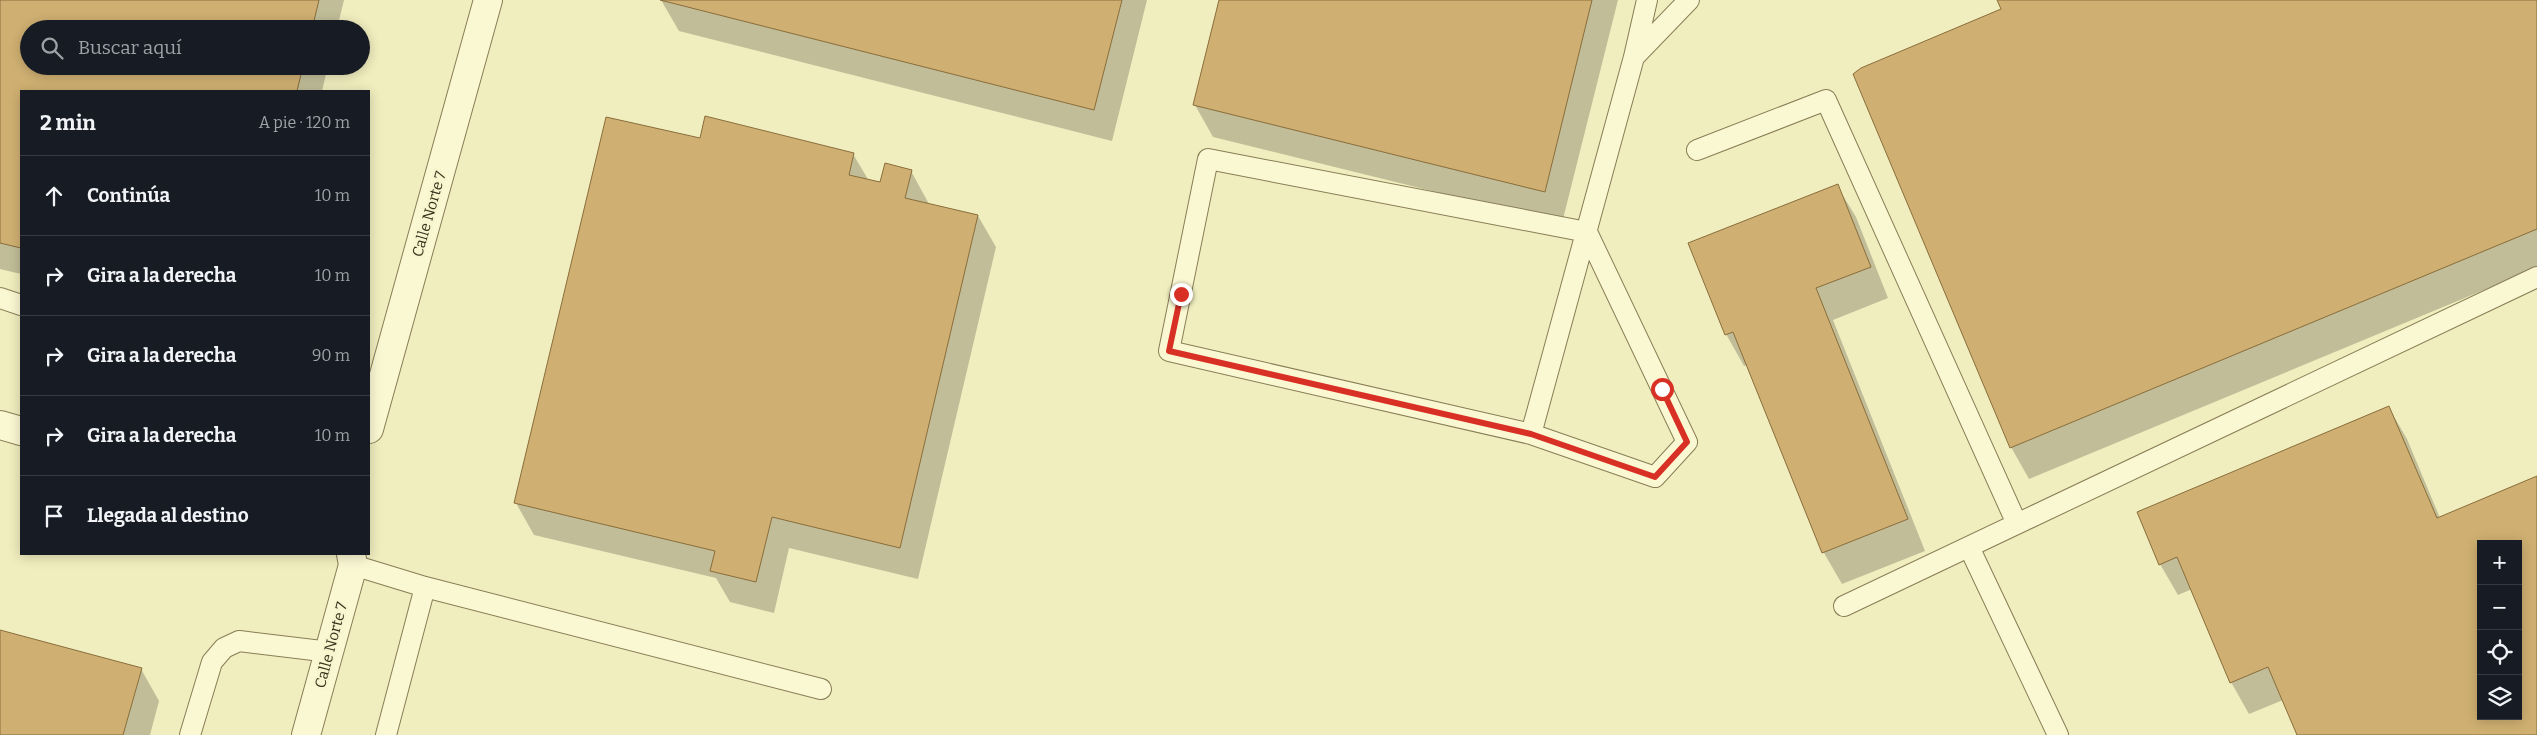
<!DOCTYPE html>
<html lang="es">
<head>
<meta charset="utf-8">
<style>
	body { margin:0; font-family:Bitter,serif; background:#242831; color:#f1f3f6 }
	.controls { position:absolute; right:15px; bottom:15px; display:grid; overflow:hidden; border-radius:0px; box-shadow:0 2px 12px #0003 }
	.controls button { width:45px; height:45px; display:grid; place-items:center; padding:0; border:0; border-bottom:1px solid #363941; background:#171b24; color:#f1f3f6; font:25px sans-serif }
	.stop { position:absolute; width:15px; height:15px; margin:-11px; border:4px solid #d93025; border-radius:50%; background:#fff }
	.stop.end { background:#d93025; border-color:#fff; box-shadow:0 1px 5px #0008 }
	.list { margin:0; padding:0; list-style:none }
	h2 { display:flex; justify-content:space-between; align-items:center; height:65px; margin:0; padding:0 20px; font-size:21px }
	h2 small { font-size:16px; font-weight:400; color:#9ea1a6 }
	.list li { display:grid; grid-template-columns:32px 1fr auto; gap:15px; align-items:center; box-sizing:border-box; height:80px; padding:0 20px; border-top:1px solid #363941 }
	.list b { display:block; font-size:19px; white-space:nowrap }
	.list em { font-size:16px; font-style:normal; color:#9ea1a6 }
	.icon { flex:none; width:28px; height:28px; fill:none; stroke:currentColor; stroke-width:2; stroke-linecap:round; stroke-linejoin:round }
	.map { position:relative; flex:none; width:2537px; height:735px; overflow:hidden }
	.search { position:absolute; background:#171b24; box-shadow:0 2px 12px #0003; left:20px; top:20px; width:350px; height:55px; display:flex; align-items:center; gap:12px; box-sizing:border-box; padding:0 18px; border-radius:28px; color:#9ea1a6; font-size:19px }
	.panel { position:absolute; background:#171b24; box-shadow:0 2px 12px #0003; left:20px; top:90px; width:350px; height:465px; border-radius:0px }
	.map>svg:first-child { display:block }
	.shadow { fill:#0003; fill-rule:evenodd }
	.building { fill:#d0b072; stroke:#896d3b; fill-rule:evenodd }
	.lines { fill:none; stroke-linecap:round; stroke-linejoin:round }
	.lane-casing { stroke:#897d56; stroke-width:22 }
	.street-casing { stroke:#897d56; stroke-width:30 }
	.lane { stroke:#faf8d2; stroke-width:20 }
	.street { stroke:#faf8d2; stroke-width:28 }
	.route { stroke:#d93025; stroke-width:6 }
	.labels { text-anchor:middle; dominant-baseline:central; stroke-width:5; stroke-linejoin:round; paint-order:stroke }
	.street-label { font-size:15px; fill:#37301b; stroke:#f7f5ce }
</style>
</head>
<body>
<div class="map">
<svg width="2537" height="735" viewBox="0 0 2537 735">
	<rect width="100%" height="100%" fill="#f0edbe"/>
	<path class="shadow" d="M0,0H344L337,29H29V66H328L322,91H21V274L0,269Z
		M661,0H1147L1112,141L679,31Z
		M1221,0H1618L1562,223L1213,137L1195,105Z
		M1999,0H2537V268L2029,479L2011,447L2003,10Z
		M706,117L853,154L869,181L881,184L911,171L929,204L978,216L996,247L918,579L789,548L774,613L730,602L716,578L534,535L516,503L701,140Z
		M1837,186L1856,217L1888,298L1833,320L1925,551L1842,584L1824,553L1748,365L1744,366L1726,334Z
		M2389,408L2407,439L2440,518L2537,477V735H2298L2283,700L2249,714L2231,682L2192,589L2178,595L2160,564ZM2481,544H2518V716H2481Z
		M0,631L141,669L159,701L150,735H0Z"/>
	<path class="building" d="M0,0H319L312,29H29V66H303L297,91H21V248L0,243Z
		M660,0H1122L1094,110Z
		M1219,0H1592L1545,192L1193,105Z
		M1997,0H2537V229L2010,448L1853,74L1861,68L2001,9Z
		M705,116L854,153L849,175L880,182L885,163L912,170L905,198L978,215L900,548L772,517L756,582L710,571L715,551L514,503L606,117L700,138Z
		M1838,184L1871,267L1816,288L1908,519L1822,553L1733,332L1725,335L1688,243Z
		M2389,406L2437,518L2537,476V735H2297L2268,667L2230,683L2177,557L2159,565L2137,512ZM2481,544H2518V716H2481Z
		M0,630L142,668L123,735H0Z"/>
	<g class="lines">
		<defs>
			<path id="lane" d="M1647,0L1634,57L1689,0
				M1697,150L1826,100L2017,524
				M1208,159L1587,232L1687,442L1655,477L1531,434L1169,351Z
				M0,298L21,305
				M1531,434L1634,57
				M1969,547L2058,735
				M353,565L425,587L821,689
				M1844,606L2537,277
				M190,735L212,662L224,648L239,641L330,652
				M386,735L425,587"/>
			<path id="street" d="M0,425L21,431
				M369,429L488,0
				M306,735L353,565L351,554"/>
		</defs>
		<use href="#lane" class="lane-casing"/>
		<use href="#street" class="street-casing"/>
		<use href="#lane" class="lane"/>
		<use href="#street" class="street"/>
	</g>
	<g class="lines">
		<path class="route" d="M1181,294L1169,351L1531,434L1655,477L1687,442L1662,389"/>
	</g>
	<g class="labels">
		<g class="street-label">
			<text transform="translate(429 214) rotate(-74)">Calle Norte 7</text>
			<text transform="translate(331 645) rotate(-75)">Calle Norte 7</text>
		</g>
	</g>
</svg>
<div class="controls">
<button>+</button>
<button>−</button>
<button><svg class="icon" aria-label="locate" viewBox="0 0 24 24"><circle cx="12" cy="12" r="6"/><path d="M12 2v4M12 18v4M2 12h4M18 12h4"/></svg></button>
<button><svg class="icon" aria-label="layers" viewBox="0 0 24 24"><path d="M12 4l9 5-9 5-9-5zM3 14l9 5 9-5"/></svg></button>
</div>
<div class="stop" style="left:1662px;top:389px"></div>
<div class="stop end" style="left:1181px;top:294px"></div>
<div class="search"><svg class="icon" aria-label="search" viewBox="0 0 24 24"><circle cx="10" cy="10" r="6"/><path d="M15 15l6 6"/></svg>Buscar aquí</div>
<section class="panel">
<h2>2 min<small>A pie · 120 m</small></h2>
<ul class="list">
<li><svg class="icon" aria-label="ahead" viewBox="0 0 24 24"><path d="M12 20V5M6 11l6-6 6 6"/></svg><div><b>Continúa</b></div><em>10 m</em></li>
<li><svg class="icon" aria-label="right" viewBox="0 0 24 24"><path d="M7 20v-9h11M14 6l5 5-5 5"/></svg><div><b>Gira a la derecha</b></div><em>10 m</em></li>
<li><svg class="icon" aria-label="right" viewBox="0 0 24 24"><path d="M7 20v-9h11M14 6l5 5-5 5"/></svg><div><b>Gira a la derecha</b></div><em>90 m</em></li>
<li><svg class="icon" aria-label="right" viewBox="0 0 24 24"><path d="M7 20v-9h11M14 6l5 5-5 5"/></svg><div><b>Gira a la derecha</b></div><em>10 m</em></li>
<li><svg class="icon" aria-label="arrive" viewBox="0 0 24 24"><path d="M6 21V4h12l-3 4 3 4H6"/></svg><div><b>Llegada al destino</b></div></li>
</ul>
</section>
</div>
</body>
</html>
